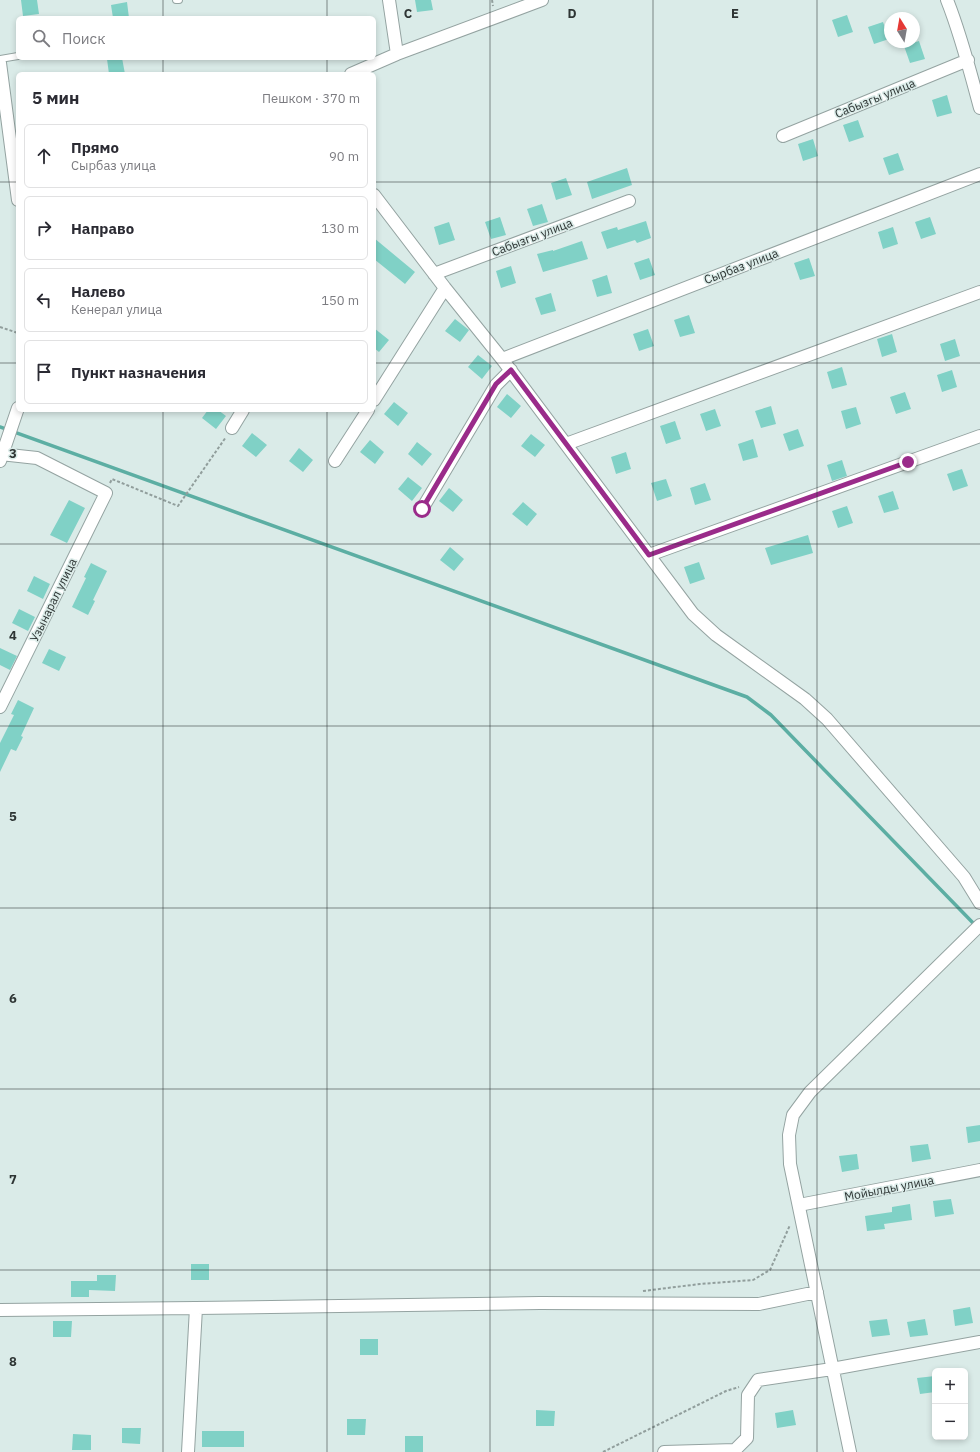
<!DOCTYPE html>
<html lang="ru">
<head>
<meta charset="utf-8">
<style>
	body { margin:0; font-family:"IBM Plex Sans",sans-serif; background:#f7f7f7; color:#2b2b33 }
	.controls { position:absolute; right:12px; bottom:12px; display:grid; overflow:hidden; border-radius:6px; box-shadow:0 2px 6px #0003 }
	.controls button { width:36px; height:36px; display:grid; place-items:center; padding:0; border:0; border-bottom:1px solid #e1e1e2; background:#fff; color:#2b2b33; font:20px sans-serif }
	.compass { position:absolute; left:884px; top:12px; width:36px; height:36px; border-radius:50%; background:#fff; box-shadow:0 2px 6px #0003; rotate:349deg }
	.stop { position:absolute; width:12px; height:12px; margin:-9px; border:3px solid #9a2b8a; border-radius:50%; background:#fff }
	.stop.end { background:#9a2b8a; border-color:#fff; box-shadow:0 1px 4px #0008 }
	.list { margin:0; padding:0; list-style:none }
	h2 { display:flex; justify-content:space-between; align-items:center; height:52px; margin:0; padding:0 16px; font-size:17px }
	h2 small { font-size:13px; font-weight:400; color:#7c7c81 }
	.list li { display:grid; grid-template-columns:26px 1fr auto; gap:12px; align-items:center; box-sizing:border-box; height:64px; margin:0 8px 8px; padding:0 8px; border:1px solid #e1e1e2; border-radius:6px }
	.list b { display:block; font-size:15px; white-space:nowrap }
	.list p { margin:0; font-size:13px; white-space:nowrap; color:#7c7c81 }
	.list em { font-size:13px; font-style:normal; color:#7c7c81 }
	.icon { flex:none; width:22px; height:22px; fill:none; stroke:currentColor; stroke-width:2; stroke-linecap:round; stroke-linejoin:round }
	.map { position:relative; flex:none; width:980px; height:1452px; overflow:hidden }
	.search { position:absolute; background:#fff; box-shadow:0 2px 6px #0003; left:16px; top:16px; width:360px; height:44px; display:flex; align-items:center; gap:10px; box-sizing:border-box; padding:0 14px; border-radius:6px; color:#7c7c81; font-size:15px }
	.panel { position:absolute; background:#fff; box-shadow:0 2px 6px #0003; left:16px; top:72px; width:360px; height:340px; border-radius:6px }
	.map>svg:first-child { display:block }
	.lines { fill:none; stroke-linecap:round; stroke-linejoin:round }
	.stream { stroke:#5caea3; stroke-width:3.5 }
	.building { fill:#80d1c6 }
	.service-casing { stroke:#94a3a1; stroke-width:8 }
	.minor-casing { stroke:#94a3a1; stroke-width:14 }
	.path { stroke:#919e9c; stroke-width:2; stroke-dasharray:3 2; stroke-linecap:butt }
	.service { stroke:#fff; stroke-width:6 }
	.minor { stroke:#fff; stroke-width:12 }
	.route { stroke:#9a2b8a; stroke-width:5 }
	.grid { fill:none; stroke:#2e3534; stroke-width:1; stroke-opacity:0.55 }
	.labels { text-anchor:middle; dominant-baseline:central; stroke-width:3; stroke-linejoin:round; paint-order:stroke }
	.street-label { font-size:12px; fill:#2e3534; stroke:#daebe8 }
	.grid-label { font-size:13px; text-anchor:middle; font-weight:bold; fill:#2e3534; stroke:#daebe8; stroke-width:3; stroke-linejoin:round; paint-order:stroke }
</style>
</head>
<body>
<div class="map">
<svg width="980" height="1452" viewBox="0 0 980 1452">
	<rect width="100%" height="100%" fill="#daebe8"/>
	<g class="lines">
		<path class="stream" d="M0,427L747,697L771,715L976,926"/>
	</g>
	<path class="building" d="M21,0H37L39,14L23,16Z
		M415,0H431L433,10L417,12Z
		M127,2L129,18H113L111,5Z
		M847,15L853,32L838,37L832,20Z
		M883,22L889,39L874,44L868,27Z
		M919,41L925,59L910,63L904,46Z
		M117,58H122L125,74H109L107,59Z
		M947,95L952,113L937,117L932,100Z
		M858,120L864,137L849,142L843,125Z
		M813,139L818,156L803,161L798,144Z
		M898,153L904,170L889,175L883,158Z
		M627,168L632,185L592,199L587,182Z
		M566,178L572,195L556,200L551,183Z
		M542,204L548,222L533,226L527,209Z
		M500,217L506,235L491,239L485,222Z
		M930,217L936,234L921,239L915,222Z
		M646,221L651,238L637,243L635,240L607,249L601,232L617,227L618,230Z
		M449,222L455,240L439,245L434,227Z
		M893,227L898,244L883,249L878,232Z
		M374,238L415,272L405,284L374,259Z
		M582,241L588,259L543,272L537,254L553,250V251Z
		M649,258L655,275L640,280L634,263Z
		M809,258L815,276L800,280L794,263Z
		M511,266L516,283L501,288L496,271Z
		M607,275L612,293L597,297L592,280Z
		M551,293L556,311L541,315L535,298Z
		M689,315L695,333L680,337L674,320Z
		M455,319L469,330L460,342L445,331Z
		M374,328L389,340L379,352L374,348Z
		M648,329L654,346L639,351L633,334Z
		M892,334L897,352L882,357L877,339Z
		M955,339L960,356L945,361L940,344Z
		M478,355L492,366L482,379L468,367Z
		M842,367L847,385L832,389L827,372Z
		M952,370L957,387L942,392L937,375Z
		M905,392L911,409L896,414L890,397Z
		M507,394L521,406L511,418L497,407Z
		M394,402L408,413L398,426L384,414Z
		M771,406L776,424L761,428L755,411Z
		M856,407L861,424L846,429L841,411Z
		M715,409L721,426L706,431L700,414Z
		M208,410H218L226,416L216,429L202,418Z
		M675,421L681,439L666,444L660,426Z
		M798,429L804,446L789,451L783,434Z
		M252,433L267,445L256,457L242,446Z
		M531,434L545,445L535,457L521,446Z
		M753,439L758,457L743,461L738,444Z
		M370,440L384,452L375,464L360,452Z
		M417,442L432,454L422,466L408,454Z
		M299,448L313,460L303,472L289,461Z
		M626,452L631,469L616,474L611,457Z
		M842,460L847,476L832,481L827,465Z
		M962,469L968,486L953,491L947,474Z
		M408,477L422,488L412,501L398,489Z
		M666,479L672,496L657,501L651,483Z
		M705,483L711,500L695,505L690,488Z
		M449,488L463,500L453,512L439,501Z
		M893,491L899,509L884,513L878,496Z
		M69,500L85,508L67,543L50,535Z
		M523,502L537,514L527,526L512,514Z
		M847,506L853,523L838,528L832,511Z
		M808,535L813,553L771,565L765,548Z
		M450,547L464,559L454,571L440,560Z
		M699,562L705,579L690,584L684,567Z
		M91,563L107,571L93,600L95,601L88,615L72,607L86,578L84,577Z
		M34,576L50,584L43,599L27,591Z
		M19,609L35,617L28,631L12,623Z
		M0,648L17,656L10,670L0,665Z
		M49,649L66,657L59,671L42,663Z
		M18,700L34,708L21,736L23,737L16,751L11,749L0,772V743L14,715L11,714Z
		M980,1125V1141L968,1143L966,1127Z
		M928,1144L931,1159L912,1162L910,1146Z
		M857,1154L859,1169L842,1172L839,1156Z
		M951,1199L954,1214L935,1217L933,1201Z
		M910,1204L912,1220L884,1224L885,1229L867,1231L865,1216L892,1212V1207Z
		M191,1264H209V1280H191Z
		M97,1275H116L115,1291L89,1290V1297H71V1281H97Z
		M970,1307L973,1323L955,1326L953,1310Z
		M887,1319L890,1335L872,1337L869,1321Z
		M925,1319L928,1335L910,1337L907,1322Z
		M53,1321H72L71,1337H53Z
		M360,1339H378V1355H360Z
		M935,1376V1392L920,1394L917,1378Z
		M536,1410L555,1411L554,1426H536Z
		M793,1410L796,1425L777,1428L775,1413Z
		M347,1419H366L365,1435H347Z
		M122,1428H141L140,1444L122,1443Z
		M202,1431H244V1447H202Z
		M73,1434L91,1435V1450H72Z
		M405,1436H423V1452H405Z"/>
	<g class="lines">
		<defs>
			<path id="service" d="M176,0H179
				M0,59L18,56"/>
			<path id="minor" d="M389,0L397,54
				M947,0C961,35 970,71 980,108
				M0,63L18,200
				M351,74L397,54L542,0
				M783,136L968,60
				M374,195L445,288L502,359L693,614L716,635L805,699L827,719L964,877L980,903
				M434,274L629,201
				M502,359L980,174
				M374,400L445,288
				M232,428L243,410
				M566,444L980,292
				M0,454L37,458L106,493L0,707
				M0,461L18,408
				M335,461L368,410
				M422,509L496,385L511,370
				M649,555L980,436
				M799,1205L980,1170
				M0,1310L196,1308L540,1303L759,1304L817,1292
				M188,1452L196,1308
				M664,1452L735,1450L747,1438L748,1395L758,1380L832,1369L980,1342
				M850,1452L790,1164L789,1135L793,1115L810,1092L980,925"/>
		</defs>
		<use href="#service" class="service-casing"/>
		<use href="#minor" class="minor-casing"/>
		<path class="path" d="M492,0L493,6
			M0,327L18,333
			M110,483L112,479L178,506L226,437
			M643,1291L700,1284L753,1280L770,1270L790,1225
			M603,1452L726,1391L739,1387"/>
		<use href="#service" class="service"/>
		<use href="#minor" class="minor"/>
	</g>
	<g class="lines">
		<path class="route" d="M422,509L496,384L511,370L649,555L908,462"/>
	</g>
	<path class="grid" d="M163,0V18M327,0V18M490,0V1452M653,0V1452M817,0V1452M163,58V74M327,58V74M0,182H18M374,182H980M0,363H18M374,363H980M163,410V1452M327,410V1452M0,544H980M0,726H980M0,908H980M0,1089H980M0,1270H980"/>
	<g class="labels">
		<g class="street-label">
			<text transform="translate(875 98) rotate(-22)">Сабызгы улица</text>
			<text transform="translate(532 237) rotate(-21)">Сабызгы улица</text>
			<text transform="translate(741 266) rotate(-21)">Сырбаз улица</text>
			<text transform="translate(53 600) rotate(-64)">Узынарал улица</text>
			<text transform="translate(889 1188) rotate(-11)">Мойылды улица</text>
		</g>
	</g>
	<g class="grid-label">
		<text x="408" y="18">C</text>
		<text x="572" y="18">D</text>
		<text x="735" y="18">E</text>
		<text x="13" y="458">3</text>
		<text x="13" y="640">4</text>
		<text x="13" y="821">5</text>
		<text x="13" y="1003">6</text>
		<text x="13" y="1184">7</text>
		<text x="13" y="1366">8</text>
	</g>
</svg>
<div class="controls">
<button>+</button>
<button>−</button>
</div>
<svg class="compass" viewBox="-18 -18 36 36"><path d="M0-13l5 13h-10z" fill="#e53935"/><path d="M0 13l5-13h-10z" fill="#7c7c81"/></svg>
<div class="stop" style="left:422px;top:509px"></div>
<div class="stop end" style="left:908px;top:462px"></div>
<div class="search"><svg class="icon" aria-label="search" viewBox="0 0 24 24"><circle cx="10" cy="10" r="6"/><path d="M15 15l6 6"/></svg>Поиск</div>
<section class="panel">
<h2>5 мин<small>Пешком · 370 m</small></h2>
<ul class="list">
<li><svg class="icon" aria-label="ahead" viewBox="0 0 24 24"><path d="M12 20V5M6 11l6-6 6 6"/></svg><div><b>Прямо</b><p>Сырбаз улица</p></div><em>90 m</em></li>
<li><svg class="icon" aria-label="right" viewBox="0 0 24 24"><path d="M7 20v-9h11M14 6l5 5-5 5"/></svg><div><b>Направо</b></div><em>130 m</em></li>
<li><svg class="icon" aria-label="left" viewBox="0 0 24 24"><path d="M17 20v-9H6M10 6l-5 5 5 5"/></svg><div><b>Налево</b><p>Кенерал улица</p></div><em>150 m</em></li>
<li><svg class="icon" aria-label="arrive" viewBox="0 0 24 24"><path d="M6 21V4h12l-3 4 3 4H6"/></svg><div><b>Пункт назначения</b></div></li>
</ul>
</section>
</div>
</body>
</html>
